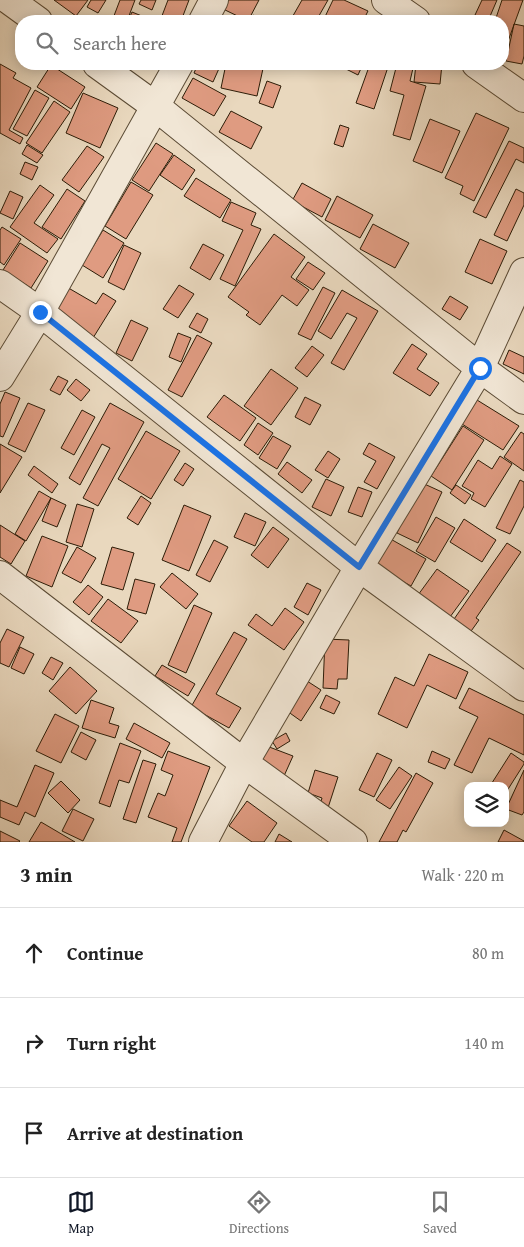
<!DOCTYPE html>
<html lang="en">
<head>
<meta charset="utf-8">
<style>
	body { margin:0; font-family:"Gentium Book Plus",serif; background:#f2f2f2; color:#222 }
	.controls { position:absolute; right:15px; bottom:15px; display:grid; overflow:hidden; border-radius:10px; box-shadow:0 2px 12px #0003 }
	.controls button { width:45px; height:45px; display:grid; place-items:center; padding:0; border:0; border-bottom:1px solid #e0e0e0; background:#fff; color:#222; font:25px sans-serif }
	.stop { position:absolute; width:15px; height:15px; margin:-11px; border:4px solid #1a73e8; border-radius:50%; background:#fff }
	.stop.end { background:#1a73e8; border-color:#fff; box-shadow:0 1px 5px #0008 }
	.list { margin:0; padding:0; list-style:none }
	h2 { display:flex; justify-content:space-between; align-items:center; height:65px; margin:0; padding:0 20px; font-size:21px }
	h2 small { font-size:16px; font-weight:400; color:#767676 }
	.list li { display:grid; grid-template-columns:32px 1fr auto; gap:15px; align-items:center; box-sizing:border-box; height:90px; padding:0 20px; border-top:1px solid #e0e0e0 }
	.list b { display:block; font-size:19px; white-space:nowrap }
	.list em { font-size:16px; font-style:normal; color:#767676 }
	.icon { flex:none; width:28px; height:28px; fill:none; stroke:currentColor; stroke-width:2; stroke-linecap:round; stroke-linejoin:round }
	.map { position:relative; flex:none; width:524px; height:842px; overflow:hidden }
	.search { position:absolute; background:#fff; box-shadow:0 2px 12px #0003; left:15px; right:15px; top:15px; height:55px; display:flex; align-items:center; gap:12px; box-sizing:border-box; padding:0 18px; border-radius:20px; color:#767676; font-size:19px }
	.sheet { height:335px; background:#fff }
	nav { display:flex; justify-content:space-around; align-items:center; box-sizing:border-box; height:70px; border-top:1px solid #e0e0e0; background:#fff; font-size:14px; color:#767676 }
	nav a { display:grid; justify-items:center; gap:2px }
	nav .on { color:#111827 }
	.map>svg:first-child { display:block }
	.building { fill:#df9b81; stroke:#2c1c07 }
	.lines { fill:none; stroke-linecap:round; stroke-linejoin:round }
	.minor-casing { stroke:#5b4b35; stroke-width:30 }
	.minor { stroke:#f1e6d5; stroke-width:28 }
	.route { stroke:#1a73e8; stroke-width:6 }
</style>
</head>
<body>
<div class="map">
<svg width="524" height="842" viewBox="0 0 524 842">
	<rect width="100%" height="100%" fill="#e9d8be"/>
	<filter id="stains"><feTurbulence type="fractalNoise" baseFrequency=".004" numOctaves="4"/><feColorMatrix values="0 0 0 0 .2 0 0 0 0 .09 0 0 0 0 .02 0 0 0 .5 -.17"/></filter>
	<radialGradient id="worn" r=".72"><stop offset=".6" stop-color="#630" stop-opacity="0"/><stop offset="1" stop-color="#630" stop-opacity=".3"/></radialGradient>
	<path class="building" d="M54,0H88L76,16Z
		M91,0H106L98,13L87,7Z
		M120,0H135L127,21H112Z
		M141,0H156L152,10L139,4Z
		M168,0H189L181,21H160Z
		M228,0H259L248,21L223,9Z
		M302,0H328L316,21H290Z
		M333,0H344L368,11L363,21H323Z
		M482,0H497L488,21L475,15Z
		M502,0H523L503,55V21H495Z
		M132,12L154,21H128Z
		M253,15L264,21H250Z
		M514,24L524,26V56L522,64L506,61Z
		M0,64L16,73L13,78L31,88L9,130L23,138L20,144L0,133Z
		M198,64H221L213,82L194,73Z
		M226,64H264L257,96L221,88Z
		M343,64H363L358,75L342,67Z
		M370,64H389L374,109L356,103Z
		M397,64H414L410,81L426,86L410,140L393,135L404,95L390,91Z
		M416,64H442L440,84L414,82Z
		M51,65L85,87L71,109L37,87Z
		M193,78L226,96L214,116L182,98Z
		M267,81L281,86L273,108L259,103Z
		M35,90L49,98L27,136L13,129Z
		M83,93L118,108L100,148L66,133Z
		M54,101L70,112L42,153L26,143Z
		M231,111L262,127L251,149L219,132Z
		M476,113L509,128L474,201L460,194L463,186L445,178Z
		M430,119L460,131L442,173L413,161Z
		M340,125L349,128L343,147L334,144Z
		M509,141L524,148V163L516,159L486,218L473,212Z
		M156,143L173,154L149,191L132,180Z
		M27,145L43,155L37,163L22,154Z
		M87,146L104,157L79,192L62,180Z
		M174,155L195,170L182,190L160,175Z
		M25,162L38,167L32,180L20,174Z
		M196,178L231,200L220,218L184,196Z
		M131,182L153,195L126,239L105,226Z
		M302,183L331,199L322,217L292,201Z
		M40,185L54,195L34,223L58,239L47,253L10,227Z
		M67,189L85,201L61,239L42,227Z
		M516,189L524,193V205L507,241L494,235Z
		M10,191L23,197L13,219L0,213Z
		M337,196L373,215L360,238L325,220Z
		M231,202L256,213L251,225L261,229L235,286L220,279L243,230L222,221Z
		M373,224L409,243L395,268L360,249Z
		M2,227L21,239L4,265L0,262V230Z
		M103,230L124,243L103,278L82,265Z
		M274,234L305,257L291,277L309,290L297,306L282,295L260,325L246,315L249,312L228,297Z
		M480,239L507,251L492,284L465,272Z
		M20,243L48,261L31,288L3,270Z
		M203,244L224,255L210,280L190,268Z
		M124,245L141,253L124,290L108,282Z
		M308,262L325,273L313,290L296,279Z
		M179,285L194,294L178,318L163,309Z
		M65,286L96,304L103,293L116,301L93,338L50,312Z
		M323,287L335,293L311,340L298,334Z
		M342,290L378,311L344,370L331,363L357,318L347,313L331,339L318,331Z
		M450,296L468,307L460,320L442,309Z
		M197,313L208,319L201,333L189,327Z
		M131,320L148,328L132,361L116,353Z
		M178,333L191,338L181,362L169,357Z
		M197,335L212,343L182,397L168,390Z
		M412,344L427,354L417,369L439,383L430,396L393,373Z
		M312,346L324,355L307,377L295,368Z
		M509,350L524,357V374L503,364Z
		M271,369L298,388L271,425L244,406Z
		M58,376L68,381L60,395L50,390Z
		M76,379L90,390L81,401L67,390Z
		M5,392L20,398L3,437L0,436V404Z
		M224,395L256,418L240,441L207,417Z
		M305,397L321,405L310,425L295,417Z
		M477,400L519,426L503,450L462,424Z
		M28,403L45,410L25,452L8,444Z
		M110,403L144,422L98,506L83,498L110,448L102,444L80,485L69,478Z
		M82,410L95,417L74,455L61,448Z
		M258,423L273,433L258,455L244,445Z
		M463,426L484,440L452,490L431,476Z
		M146,431L180,451L151,499L118,479Z
		M521,432L524,434V471L504,457Z
		M273,436L291,446L277,469L259,458Z
		M369,443L395,457L377,489L364,482L376,461L363,454Z
		M0,444L22,457L0,493Z
		M328,451L340,459L328,478L315,470Z
		M500,456L512,464L485,507L471,499L474,493L462,486L478,460L492,469Z
		M287,462L312,480L302,493L278,474Z
		M185,463L194,469L183,486L174,480Z
		M34,466L58,484L52,493L28,475Z
		M326,479L344,487L331,516L312,507Z
		M520,480L524,482V506L510,534L496,528Z
		M420,482L442,492L418,543L397,533Z
		M456,485L471,495L465,504L450,493Z
		M358,487L372,492L362,517L348,512Z
		M39,491L51,498L26,541L15,534Z
		M141,496L151,503L138,525L127,518Z
		M51,498L66,505L57,527L42,521Z
		M77,504L94,509L82,547L66,542Z
		M184,505L211,516L189,571L162,560Z
		M245,513L266,522L255,546L234,537Z
		M436,517L455,528L435,562L416,551Z
		M464,519L496,540L482,562L450,542Z
		M0,525L25,541L11,564L0,557Z
		M273,527L289,539L268,568L251,555Z
		M42,536L68,546L52,587L26,576Z
		M387,537L426,559L411,586L372,564Z
		M214,540L228,547L210,582L196,575Z
		M507,543L521,552L476,618L479,620L469,634L452,622Z
		M77,547L96,558L81,583L62,573Z
		M112,547L134,553L123,590L101,584Z
		M437,569L469,591L450,617L418,595Z
		M172,573L198,594L186,609L160,587Z
		M135,579L155,584L146,614L127,609Z
		M307,583L321,590L308,615L294,607Z
		M88,585L103,597L89,615L73,602Z
		M108,599L138,621L121,643L91,621Z
		M194,605L212,613L186,673L168,665Z
		M285,608L304,622L284,650L248,625L256,614L272,626Z
		M7,629L24,637L9,667L0,663V643Z
		M234,632L247,639L216,694L241,708L229,728L191,707Z
		M325,639L349,640L347,679H338L337,689L323,688Z
		M20,647L34,654L24,674L11,668Z
		M429,654L468,672L456,699L427,685L407,728L378,714L395,677L414,686Z
		M51,657L63,663L53,680L42,673Z
		M162,665L195,684L188,696L155,676Z
		M70,667L97,691L76,714L49,691Z
		M307,681L321,690L301,721L287,711Z
		M469,688L524,715V755L489,738L472,773L454,765L478,717L459,708Z
		M326,695L340,702L334,714L320,708Z
		M91,700L114,708L109,723L119,726L115,738L82,728Z
		M55,714L79,726L61,763L36,751Z
		M134,723L170,743L162,758L126,739Z
		M81,732L96,740L86,760L71,752Z
		M286,733L290,741L277,749L272,741Z
		M120,743L141,751L129,783L119,780L110,807L99,803Z
		M264,745L293,756L284,776L256,765Z
		M168,751L210,767L181,842H172L177,828L148,817L158,793L165,796L173,775L161,770Z
		M432,751L450,759L445,769L428,762Z
		M377,753L392,760L374,797L359,790Z
		M511,753L524,762V764L505,794V786H490Z
		M143,760L156,764L136,823L123,819Z
		M35,765L54,773L35,817L25,812L19,825L0,817V800L17,807Z
		M399,767L412,776L390,809L376,800Z
		M315,770L338,777L326,814L318,812L322,798L308,793Z
		M524,770V812L522,815L506,809Z
		M416,773L433,783L406,832L403,830L397,842H379Z
		M61,781L80,800L68,813L48,793Z
		M247,801L277,823L264,842H252L229,826Z
		M73,809L94,819L83,841L62,831Z
		M41,822L75,842H29Z
		M504,830L524,841V842H498Z
		M0,831L20,841L19,842H0Z
		M279,834L292,842H275Z"/>
	<g class="lines">
		<defs>
			<path id="minor" d="M9,0L38,21
				M386,0L416,21
				M203,21L214,0
				M97,64L155,106L480,368L524,400
				M476,64L524,98
				M0,284L40,312L359,567L524,687
				M0,377L40,312L179,64
				M0,575L244,763L353,842
				M203,842L244,763L359,567L480,368L524,272"/>
		</defs>
		<use href="#minor" class="minor-casing"/>
		<use href="#minor" class="minor"/>
	</g>
	<g class="lines">
		<path class="route" d="M40,312L359,567L480,368"/>
	</g>
	<rect width="100%" height="100%" filter="url(#stains)"/>
	<rect width="100%" height="100%" fill="url(#worn)"/>
</svg>
<div class="controls">
<button><svg class="icon" aria-label="layers" viewBox="0 0 24 24"><path d="M12 4l9 5-9 5-9-5zM3 14l9 5 9-5"/></svg></button>
</div>
<div class="stop" style="left:480px;top:368px"></div>
<div class="stop end" style="left:40px;top:312px"></div>
<div class="search"><svg class="icon" aria-label="search" viewBox="0 0 24 24"><circle cx="10" cy="10" r="6"/><path d="M15 15l6 6"/></svg>Search here</div>
</div>
<section class="sheet">
<h2>3 min<small>Walk · 220 m</small></h2>
<ul class="list">
<li><svg class="icon" aria-label="ahead" viewBox="0 0 24 24"><path d="M12 20V5M6 11l6-6 6 6"/></svg><div><b>Continue</b></div><em>80 m</em></li>
<li><svg class="icon" aria-label="right" viewBox="0 0 24 24"><path d="M7 20v-9h11M14 6l5 5-5 5"/></svg><div><b>Turn right</b></div><em>140 m</em></li>
<li><svg class="icon" aria-label="arrive" viewBox="0 0 24 24"><path d="M6 21V4h12l-3 4 3 4H6"/></svg><div><b>Arrive at destination</b></div></li>
</ul>
</section>
<nav>
<a class="on"><svg class="icon" aria-label="map" viewBox="0 0 24 24"><path d="M3 6l6-2 6 2 6-2v14l-6 2-6-2-6 2zM9 4v14M15 6v14"/></svg>Map</a>
<a><svg class="icon" aria-label="directions" viewBox="0 0 24 24"><path d="M12 3l9 9-9 9-9-9zM9 14v-3h6M13 9l2 2-2 2"/></svg>Directions</a>
<a><svg class="icon" aria-label="saved" viewBox="0 0 24 24"><path d="M7 4h10v16l-5-4-5 4z"/></svg>Saved</a>
</nav>
</body>
</html>
